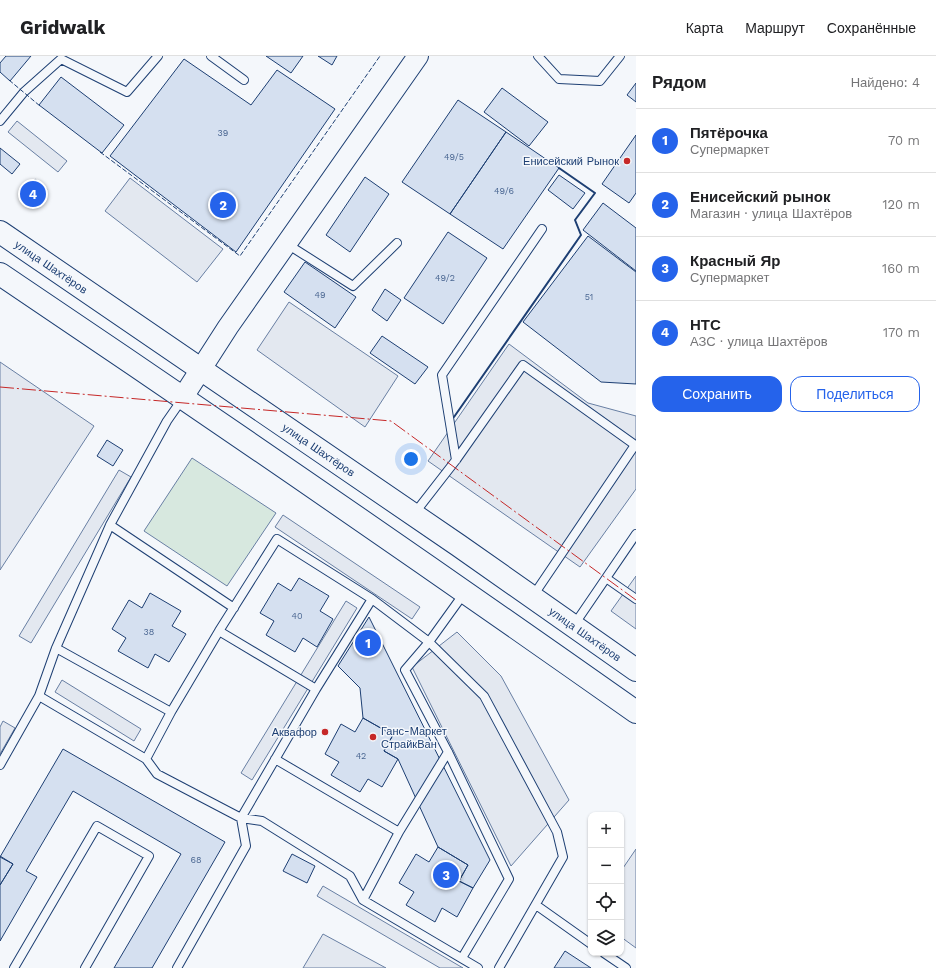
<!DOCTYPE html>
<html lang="ru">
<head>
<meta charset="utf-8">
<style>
	body { margin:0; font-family:"Work Sans",sans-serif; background:#f2f2f2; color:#202124 }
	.controls { position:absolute; right:12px; bottom:12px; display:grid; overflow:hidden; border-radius:8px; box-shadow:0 1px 3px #0004 }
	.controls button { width:36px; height:36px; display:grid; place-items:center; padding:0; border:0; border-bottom:1px solid #e0e0e0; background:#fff; color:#202124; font:20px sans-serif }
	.you { position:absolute; left:411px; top:403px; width:14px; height:14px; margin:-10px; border:3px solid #fff; border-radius:50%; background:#1a73e8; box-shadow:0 0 0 6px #1a73e833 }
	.badge { display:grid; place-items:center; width:26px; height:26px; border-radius:50%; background:#2563eb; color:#fff; font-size:13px; font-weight:700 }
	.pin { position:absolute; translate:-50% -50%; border:2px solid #fff; box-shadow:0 1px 4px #0006 }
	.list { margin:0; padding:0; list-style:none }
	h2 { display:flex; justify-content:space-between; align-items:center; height:52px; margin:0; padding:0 16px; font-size:17px }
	h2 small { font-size:13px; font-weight:400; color:#757577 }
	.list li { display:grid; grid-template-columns:26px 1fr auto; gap:12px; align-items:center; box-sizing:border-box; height:64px; padding:0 16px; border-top:1px solid #e0e0e0 }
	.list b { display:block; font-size:15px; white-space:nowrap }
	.list p { margin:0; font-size:13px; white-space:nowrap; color:#757577 }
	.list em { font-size:13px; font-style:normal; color:#757577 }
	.actions { display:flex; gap:8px; padding:12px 16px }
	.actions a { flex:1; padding:9px 0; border:1px solid #2563eb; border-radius:12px; text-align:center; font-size:14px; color:#2563eb }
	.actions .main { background:#2563eb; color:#fff }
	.icon { flex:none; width:22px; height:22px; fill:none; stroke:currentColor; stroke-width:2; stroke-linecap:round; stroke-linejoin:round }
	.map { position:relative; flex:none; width:636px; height:912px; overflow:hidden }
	header { display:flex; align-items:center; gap:24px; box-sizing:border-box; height:56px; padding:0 20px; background:#fff; border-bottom:1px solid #e0e0e0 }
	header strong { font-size:19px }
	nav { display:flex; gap:22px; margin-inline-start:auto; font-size:14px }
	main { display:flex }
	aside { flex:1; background:#fff }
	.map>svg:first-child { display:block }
	.green { fill:#d7e8df; stroke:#687fa3 }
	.parking { fill:#e3e8f0; stroke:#687fa3 }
	.building { fill:#d5e0f0; stroke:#1d3f73 }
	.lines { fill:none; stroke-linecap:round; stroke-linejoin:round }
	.service-casing { stroke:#1d3f73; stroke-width:10 }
	.tertiary-casing { stroke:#1d3f73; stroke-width:22 }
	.primary-casing { stroke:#1d3f73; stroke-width:24 }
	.service { stroke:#f4f7fb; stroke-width:8 }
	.tertiary { stroke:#f4f7fb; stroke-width:20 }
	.primary { stroke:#f4f7fb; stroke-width:22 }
	.fence { stroke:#1d3f73; stroke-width:1; stroke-dasharray:5 2; stroke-linecap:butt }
	.wall { stroke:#1d3f73; stroke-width:2 }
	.power { stroke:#c62828; stroke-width:1; stroke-dasharray:14 3 2 3; stroke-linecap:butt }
	.poi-dot { fill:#c62828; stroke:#f4f7fb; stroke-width:1.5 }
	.labels { text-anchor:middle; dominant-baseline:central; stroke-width:3; stroke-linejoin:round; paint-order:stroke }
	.number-label { font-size:9px; fill:#4b6792 }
	.poi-label { font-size:11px; fill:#1d3f73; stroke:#f4f7fb; text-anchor:end }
	.street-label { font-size:11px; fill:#1d3f73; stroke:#f4f7fb }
</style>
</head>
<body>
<header>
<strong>Gridwalk</strong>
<nav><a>Карта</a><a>Маршрут</a><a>Сохранённые</a></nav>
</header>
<main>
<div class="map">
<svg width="636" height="912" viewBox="0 0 636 912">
	<rect width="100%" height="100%" fill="#f4f7fb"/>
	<path class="green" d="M192,402L276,457L227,530L144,475Z"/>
	<path class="parking" d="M17,65L67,105L58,116L8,76Z
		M130,122L223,193L197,226L105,155Z
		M289,246L398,320L365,371L257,294Z
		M509,288L588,347L636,360V433L580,511L428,405Z
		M0,306L94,370L0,514Z
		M119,414L131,421L31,587L19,580Z
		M283,459L420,551L412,563L275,471Z
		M636,520V573L611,555Z
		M346,545L357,552L252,724L241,717Z
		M457,576L501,620L569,744L511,810L412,611Z
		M62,624L141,673L134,685L55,636Z
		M3,665L15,672L0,698V671Z
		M636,793V892L621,881V815Z
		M323,830L463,912H440L317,840Z
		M323,878L386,912H303Z"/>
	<path class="building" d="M6,0H31L10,25L0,16V7Z
		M266,0H303L291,17Z
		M318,0H337L332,9Z
		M184,3L251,49L277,14L335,53L236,196L110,100Z
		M61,21L124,69L102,97L39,49Z
		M636,27V46L627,39Z
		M502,32L548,66L529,90L484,56Z
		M458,44L506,76L450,158L402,126Z
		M506,76L559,112L503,193L450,158Z
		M636,79V137L629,147L602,128Z
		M0,92L20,108L12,118L0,108Z
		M559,119L585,137L573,153L548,134Z
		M365,121L389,138L350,196L326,179Z
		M35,123L47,133L32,152L20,143Z
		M603,147L636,172V215L583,174Z
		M448,176L487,202L443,268L404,242Z
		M588,180L636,216V328L601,326L523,266Z
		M305,206L356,241L335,272L284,236Z
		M385,233L401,244L387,265L372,254Z
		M382,280L428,311L415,328L370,297Z
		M107,384L123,394L113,410L97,400Z
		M299,522L329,540L320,555L333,563L317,591L303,582L295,596L266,579L274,565L260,557L278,527L291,535Z
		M150,537L181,555L172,570L186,578L169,606L155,598L148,612L118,595L126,582L112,573L129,544L142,552Z
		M369,561L490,804L473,832L459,825L468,809L438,791L398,703L384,695L393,679L363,662L360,632L338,610Z
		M363,662L393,679L384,695L398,703L382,731L368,723L360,736L331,719L339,706L325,698L341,668L355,676Z
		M63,693L225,786L152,912H114L181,798L73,735L26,815L37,821L0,885V829L13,808L0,801Z
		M438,791L468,809L459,825L473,832L457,861L442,852L435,866L406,849L414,836L399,827L416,798L429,806Z
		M292,798L315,810L307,827L283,815Z
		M0,800L13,808L0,829Z
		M565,895L591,912H554Z"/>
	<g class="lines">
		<defs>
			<path id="service" d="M211,0L244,24
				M538,0L559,23L600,25L620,0
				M0,65L24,36L61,3L127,36L158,0
				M287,188L353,230L397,187
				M456,404L442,319L542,173
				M414,458L456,404L523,309L635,389L533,540
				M110,469L234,552
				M606,522L636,543
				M574,569L636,478
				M219,575L316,633
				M56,592L171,656
				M39,640L146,703L157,718L241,762L262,765L350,820L363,844L478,912
				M146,703L171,656L219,575L277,483L372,543L429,586L484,640L557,776L563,801L499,912
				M275,703L399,776
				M0,709L39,640L56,592L110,469L167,365L183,342
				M363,844L399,776L448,696
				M536,849L591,888
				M604,897L626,912
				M462,902L509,823L448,696L405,614L429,586L465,536
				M14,912L97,770L149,800L85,912
				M177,912L246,790L241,762L316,633L372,543"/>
			<path id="tertiary" d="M183,341L228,271L418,0"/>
			<g id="primary">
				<path id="s1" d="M0,176L458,489L636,614"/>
				<path d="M0,218C214,362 426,508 636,656"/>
			</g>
		</defs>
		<use href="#service" class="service-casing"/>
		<use href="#tertiary" class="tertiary-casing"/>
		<use href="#primary" class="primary-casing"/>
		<use href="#service" class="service"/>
		<use href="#tertiary" class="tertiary"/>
		<use href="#primary" class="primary"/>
		<path class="fence" d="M9,24L40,50
			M100,96L240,200L380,0"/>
		<path class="wall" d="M454,361L581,179L575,164L595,137L559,112"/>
		<path class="power" d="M0,331L391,365L636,544"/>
	</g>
	<g class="poi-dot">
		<circle cx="627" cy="105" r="4"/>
		<circle cx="325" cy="676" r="4"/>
		<circle cx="373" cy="681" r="4"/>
	</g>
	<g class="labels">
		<g class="number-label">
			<text x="223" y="77">39</text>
			<text x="454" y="101">49/5</text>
			<text x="504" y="135">49/6</text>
			<text x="445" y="222">49/2</text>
			<text x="320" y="239">49</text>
			<text x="589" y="241">51</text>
			<text x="297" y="560">40</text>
			<text x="149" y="576">38</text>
			<text x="361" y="700">42</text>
			<text x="196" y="804">68</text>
		</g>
		<g class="poi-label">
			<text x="619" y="105">Енисейский Рынок</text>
			<text x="381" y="675" text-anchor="start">Ганс-Маркет<tspan x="381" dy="13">СтрайкВан</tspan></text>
			<text x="317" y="676">Аквафор</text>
		</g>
		<g class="street-label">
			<text stroke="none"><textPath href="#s1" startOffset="62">улица Шахтёров</textPath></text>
			<text stroke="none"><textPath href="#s1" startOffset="386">улица Шахтёров</textPath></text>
			<text stroke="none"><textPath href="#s1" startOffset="710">улица Шахтёров</textPath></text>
		</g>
	</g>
</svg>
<div class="controls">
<button>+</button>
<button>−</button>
<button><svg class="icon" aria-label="locate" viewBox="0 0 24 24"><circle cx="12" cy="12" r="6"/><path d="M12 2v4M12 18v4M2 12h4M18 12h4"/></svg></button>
<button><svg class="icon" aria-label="layers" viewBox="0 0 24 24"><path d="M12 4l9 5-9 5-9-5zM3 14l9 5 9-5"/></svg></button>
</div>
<div class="you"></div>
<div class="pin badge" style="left:368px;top:587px">1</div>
<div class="pin badge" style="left:223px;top:149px">2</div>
<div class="pin badge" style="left:446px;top:819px">3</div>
<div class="pin badge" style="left:33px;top:138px">4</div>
</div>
<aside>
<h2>Рядом<small>Найдено: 4</small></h2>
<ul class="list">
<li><span class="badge">1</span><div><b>Пятёрочка</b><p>Супермаркет</p></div><em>70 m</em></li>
<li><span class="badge">2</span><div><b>Енисейский рынок</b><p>Магазин · улица Шахтёров</p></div><em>120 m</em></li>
<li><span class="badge">3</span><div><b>Красный Яр</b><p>Супермаркет</p></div><em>160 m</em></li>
<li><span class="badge">4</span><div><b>НТС</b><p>АЗС · улица Шахтёров</p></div><em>170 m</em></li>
</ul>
<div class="actions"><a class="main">Сохранить</a><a>Поделиться</a></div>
</aside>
</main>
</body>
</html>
